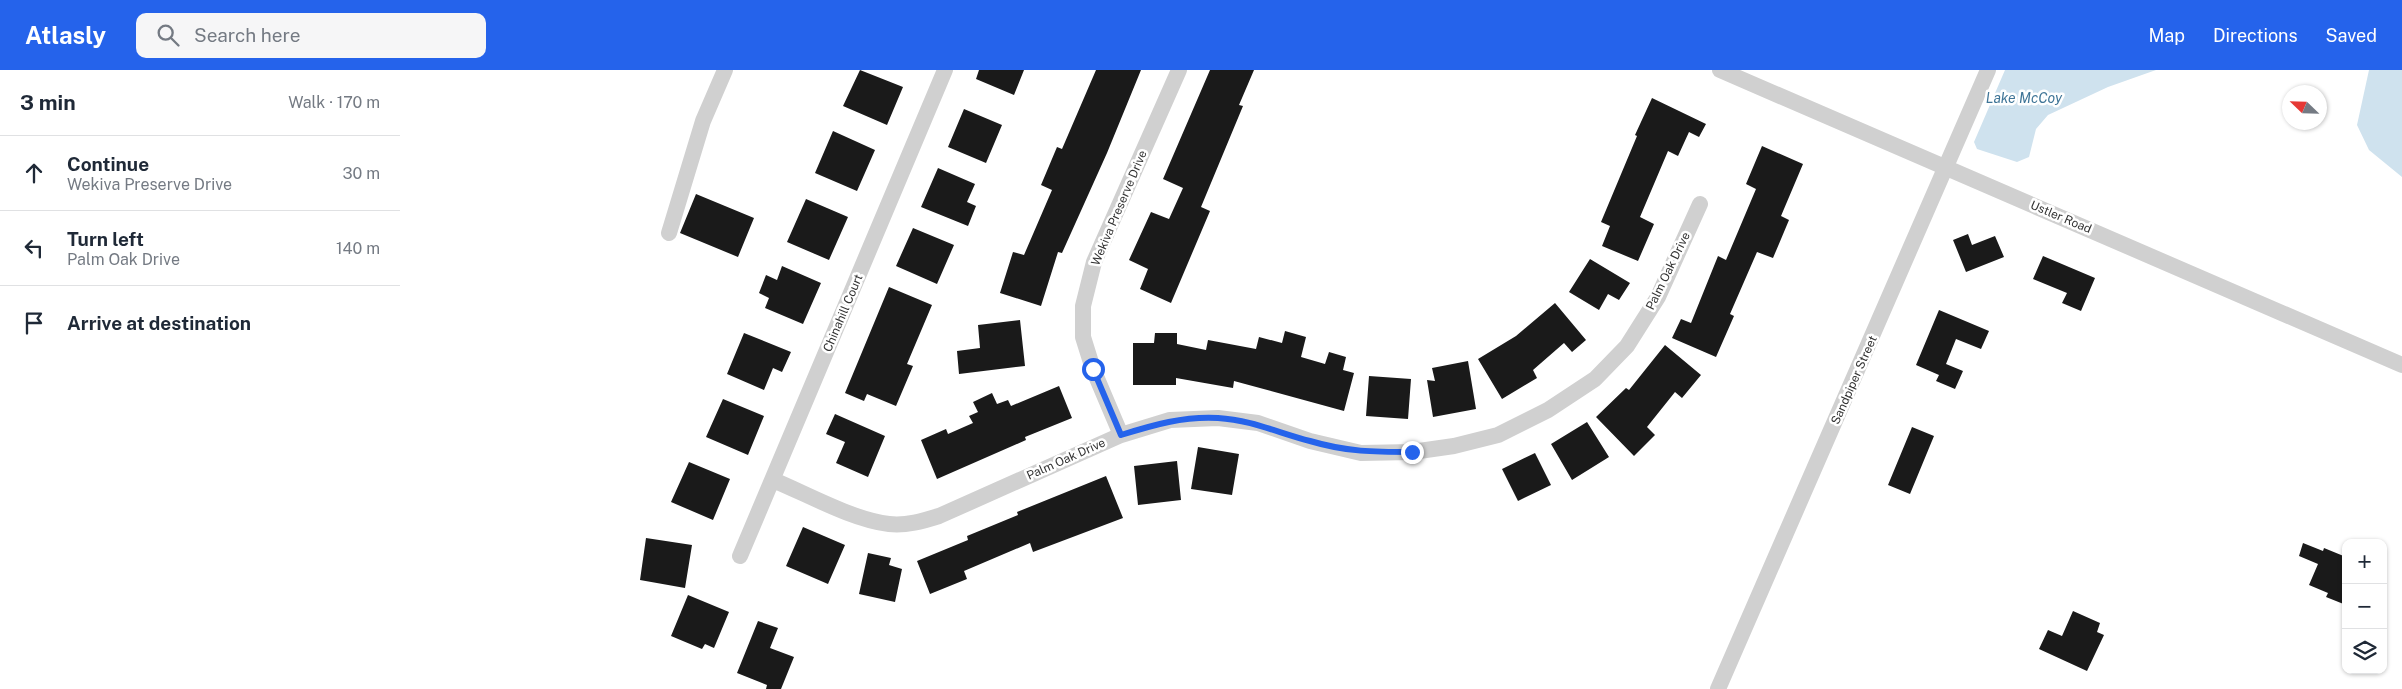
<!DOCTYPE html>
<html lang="en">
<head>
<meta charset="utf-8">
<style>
	body { margin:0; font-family:"Public Sans",sans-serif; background:#f6f6f7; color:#1f2937 }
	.controls { position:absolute; right:15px; bottom:15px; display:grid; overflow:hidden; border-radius:10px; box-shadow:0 1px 4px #0004 }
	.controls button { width:45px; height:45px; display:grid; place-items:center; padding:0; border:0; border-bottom:1px solid #e0e1e3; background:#fff; color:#1f2937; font:25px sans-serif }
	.compass { position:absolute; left:1882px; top:15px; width:45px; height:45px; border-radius:50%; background:#fff; box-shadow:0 1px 4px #0004; rotate:293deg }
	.stop { position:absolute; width:15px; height:15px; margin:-11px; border:4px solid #2563eb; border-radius:50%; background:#fff }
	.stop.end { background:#2563eb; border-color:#fff; box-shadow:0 1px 5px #0008 }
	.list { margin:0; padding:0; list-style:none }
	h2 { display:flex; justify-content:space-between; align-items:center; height:65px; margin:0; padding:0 20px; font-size:21px }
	h2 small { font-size:16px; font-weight:400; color:#747a83 }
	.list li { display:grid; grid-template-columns:32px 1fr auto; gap:15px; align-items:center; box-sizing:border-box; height:75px; padding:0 20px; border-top:1px solid #e0e1e3 }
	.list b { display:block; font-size:19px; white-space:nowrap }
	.list p { margin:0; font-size:16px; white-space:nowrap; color:#747a83 }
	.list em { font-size:16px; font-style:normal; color:#747a83 }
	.icon { flex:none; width:28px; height:28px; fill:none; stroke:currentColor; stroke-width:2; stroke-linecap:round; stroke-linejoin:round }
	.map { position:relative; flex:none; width:2002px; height:619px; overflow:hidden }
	header { display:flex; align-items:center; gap:30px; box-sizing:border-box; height:70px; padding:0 25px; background:#2563eb; color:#fff }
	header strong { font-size:24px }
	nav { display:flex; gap:28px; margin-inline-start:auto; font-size:18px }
	.search { width:350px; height:45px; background:#f6f6f7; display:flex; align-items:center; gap:12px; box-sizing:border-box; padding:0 18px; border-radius:10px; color:#747a83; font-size:19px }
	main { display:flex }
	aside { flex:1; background:#fff }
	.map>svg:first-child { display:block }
	.water { fill:#cfe2ee }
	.building { fill:#1a1a1a }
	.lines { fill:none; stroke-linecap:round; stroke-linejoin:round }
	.minor { stroke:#d0d0d0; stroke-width:16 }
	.route { stroke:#2563eb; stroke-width:6 }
	.labels { text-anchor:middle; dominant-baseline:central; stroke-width:5; stroke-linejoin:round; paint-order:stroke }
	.street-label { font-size:12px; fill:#333; stroke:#fff }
	.water-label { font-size:14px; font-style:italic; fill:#3f7597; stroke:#fff }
</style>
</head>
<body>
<header>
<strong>Atlasly</strong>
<div class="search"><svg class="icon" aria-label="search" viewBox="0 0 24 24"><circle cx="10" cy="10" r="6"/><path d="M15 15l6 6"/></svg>Search here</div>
<nav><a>Map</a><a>Directions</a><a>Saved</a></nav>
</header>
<main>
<aside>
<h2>3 min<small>Walk · 170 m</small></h2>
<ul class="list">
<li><svg class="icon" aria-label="ahead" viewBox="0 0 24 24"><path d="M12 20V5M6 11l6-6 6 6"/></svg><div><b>Continue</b><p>Wekiva Preserve Drive</p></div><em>30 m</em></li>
<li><svg class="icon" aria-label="left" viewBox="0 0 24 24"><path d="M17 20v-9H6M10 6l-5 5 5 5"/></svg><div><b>Turn left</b><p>Palm Oak Drive</p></div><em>140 m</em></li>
<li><svg class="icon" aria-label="arrive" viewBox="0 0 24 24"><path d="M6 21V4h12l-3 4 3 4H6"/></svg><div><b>Arrive at destination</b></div></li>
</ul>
</aside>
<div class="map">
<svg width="2002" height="619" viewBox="0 0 2002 619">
	<rect width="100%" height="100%" fill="#fff"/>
	<path class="water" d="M1605,0H1756L1708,17L1648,45L1636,59L1629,87L1617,92L1577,79L1574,72Z
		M1969,0H2002V107L1969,80L1957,55Z"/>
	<path class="building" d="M460,0L503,17L487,55L443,36Z
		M579,0H624L614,25L576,9Z
		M696,0H741L707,83L662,183L658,182L641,236L600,223L613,182L624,185L652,120L641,115L657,77L662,79Z
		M810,0H854L839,35L843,36L801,137L810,141L771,233L740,219L748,199L729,190L751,142L769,149L783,118L763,109Z
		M1252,28L1306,54L1299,67L1289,62L1278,86L1268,81L1240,147L1254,154L1238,191L1202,176L1210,156L1201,152L1237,66L1235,65Z
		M564,39L602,55L586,93L548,77Z
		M433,61L475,80L457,121L415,103Z
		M1362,76L1403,94L1381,146L1389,150L1373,188L1357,182L1330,244L1334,246L1316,287L1272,268L1281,249L1291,253L1318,186L1326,190L1356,119L1346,114Z
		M538,98L575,114L567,132L576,136L568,156L521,137Z
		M296,124L354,148L338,187L280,163Z
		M406,129L448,147L429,190L387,172Z
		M513,158L554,175L537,214L496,196Z
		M1568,164L1572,175L1595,166L1604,187L1566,202L1553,170Z
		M1643,186L1695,208L1681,241L1662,233L1667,223L1633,209Z
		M1190,189L1230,213L1219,230L1208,224L1199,240L1169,222Z
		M382,196L421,213L403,254L365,238L369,228L359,223L366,205L377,210Z
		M489,217L532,235L507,294L513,296L496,336L467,324L464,331L445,323Z
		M1155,233L1186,270L1172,282L1164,273L1133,300L1137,308L1102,329L1078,289L1116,266Z
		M1539,240L1589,261L1581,279L1556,269L1546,294L1563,301L1555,319L1536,311L1539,305L1516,295Z
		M620,250L625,296L559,304L557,281L580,278L578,255Z
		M885,261L906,267L901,287L925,294L929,282L946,287L943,300L954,303L944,341L834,311L833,318L776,308V315H733V273H754L755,263H777V274L806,280L808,270L856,279L859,267L882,273Z
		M344,263L391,282L382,302L373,298L364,320L327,304Z
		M1265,275L1301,305L1282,328L1275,322L1247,357L1255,365L1234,386L1196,347L1226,318L1229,320Z
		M1068,291L1076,339L1033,347L1027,310L1035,311L1032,298Z
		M969,306L1011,309L1008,349L966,346Z
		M659,316L672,348L625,367L626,370L537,409L521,370L546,359L548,364L573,353L569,346L578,342L573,332L592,323L597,334L608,330L611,336Z
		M323,329L364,346L348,385L306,367Z
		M435,344L485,366L468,407L436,393L445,372L426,364Z
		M1187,352L1209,387L1172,410L1151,374Z
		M1512,357L1534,366L1510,424L1488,415Z
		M798,377L839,384L832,425L791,419Z
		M1135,383L1151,415L1118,431L1102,399Z
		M777,391L781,430L738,435L734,396Z
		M289,392L330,409L313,450L271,432Z
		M706,406L723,448L633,482L630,473L564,501L567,509L530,524L517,491L568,470L567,466L618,445L617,442Z
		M403,457L445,475L428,514L386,496Z
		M246,468L292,475L285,518L240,510Z
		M1903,473L1923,481L1924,478L1946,487V535L1926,527L1928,523L1909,515L1918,494L1899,486Z
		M468,483L491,488L489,495L502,499L495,532L459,524Z
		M288,525L329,542L314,578L305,574L302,579L271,566Z
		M1673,541L1700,553L1697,562L1704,565L1687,601L1639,579L1648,560L1662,566Z
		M358,551L378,558L370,578L394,587L381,619H366L367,615L337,603Z"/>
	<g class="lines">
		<path class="minor" d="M1320,0L2002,295
			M269,163L303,51L325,0
			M721,365L693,299L683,267V236L694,192L779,0
			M373,410C407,424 453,450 489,454C506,456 523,451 539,446L721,365L770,350L818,348L858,353L910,371L961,383L1012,382L1054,376L1098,365L1148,340L1195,309L1227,276L1258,227L1300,134
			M340,486L545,0
			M1318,619L1588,0"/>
	</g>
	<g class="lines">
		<path class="route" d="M693,299L721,365C753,355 784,346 818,348C851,350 879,363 910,371C947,382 974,382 1012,382"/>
	</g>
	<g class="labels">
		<g class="street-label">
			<text transform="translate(719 138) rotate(-67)">Wekiva Preserve Drive</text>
			<text transform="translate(1661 147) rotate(23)">Ustler Road</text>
			<text transform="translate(1268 201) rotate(-64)">Palm Oak Drive</text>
			<text transform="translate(443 243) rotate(-67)">Chinahill Court</text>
			<text transform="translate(1454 310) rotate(-66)">Sandpiper Street</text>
			<text transform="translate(666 389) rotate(-24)">Palm Oak Drive</text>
		</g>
		<g class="water-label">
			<text x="1624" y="28">Lake McCoy</text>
		</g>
	</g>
</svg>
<div class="controls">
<button>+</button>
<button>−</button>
<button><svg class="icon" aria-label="layers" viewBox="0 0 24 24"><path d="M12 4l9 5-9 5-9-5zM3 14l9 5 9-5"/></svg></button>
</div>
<svg class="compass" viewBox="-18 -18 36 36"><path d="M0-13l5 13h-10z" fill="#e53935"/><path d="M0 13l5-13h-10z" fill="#747a83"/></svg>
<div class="stop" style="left:693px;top:299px"></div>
<div class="stop end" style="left:1012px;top:382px"></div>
</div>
</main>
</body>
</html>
